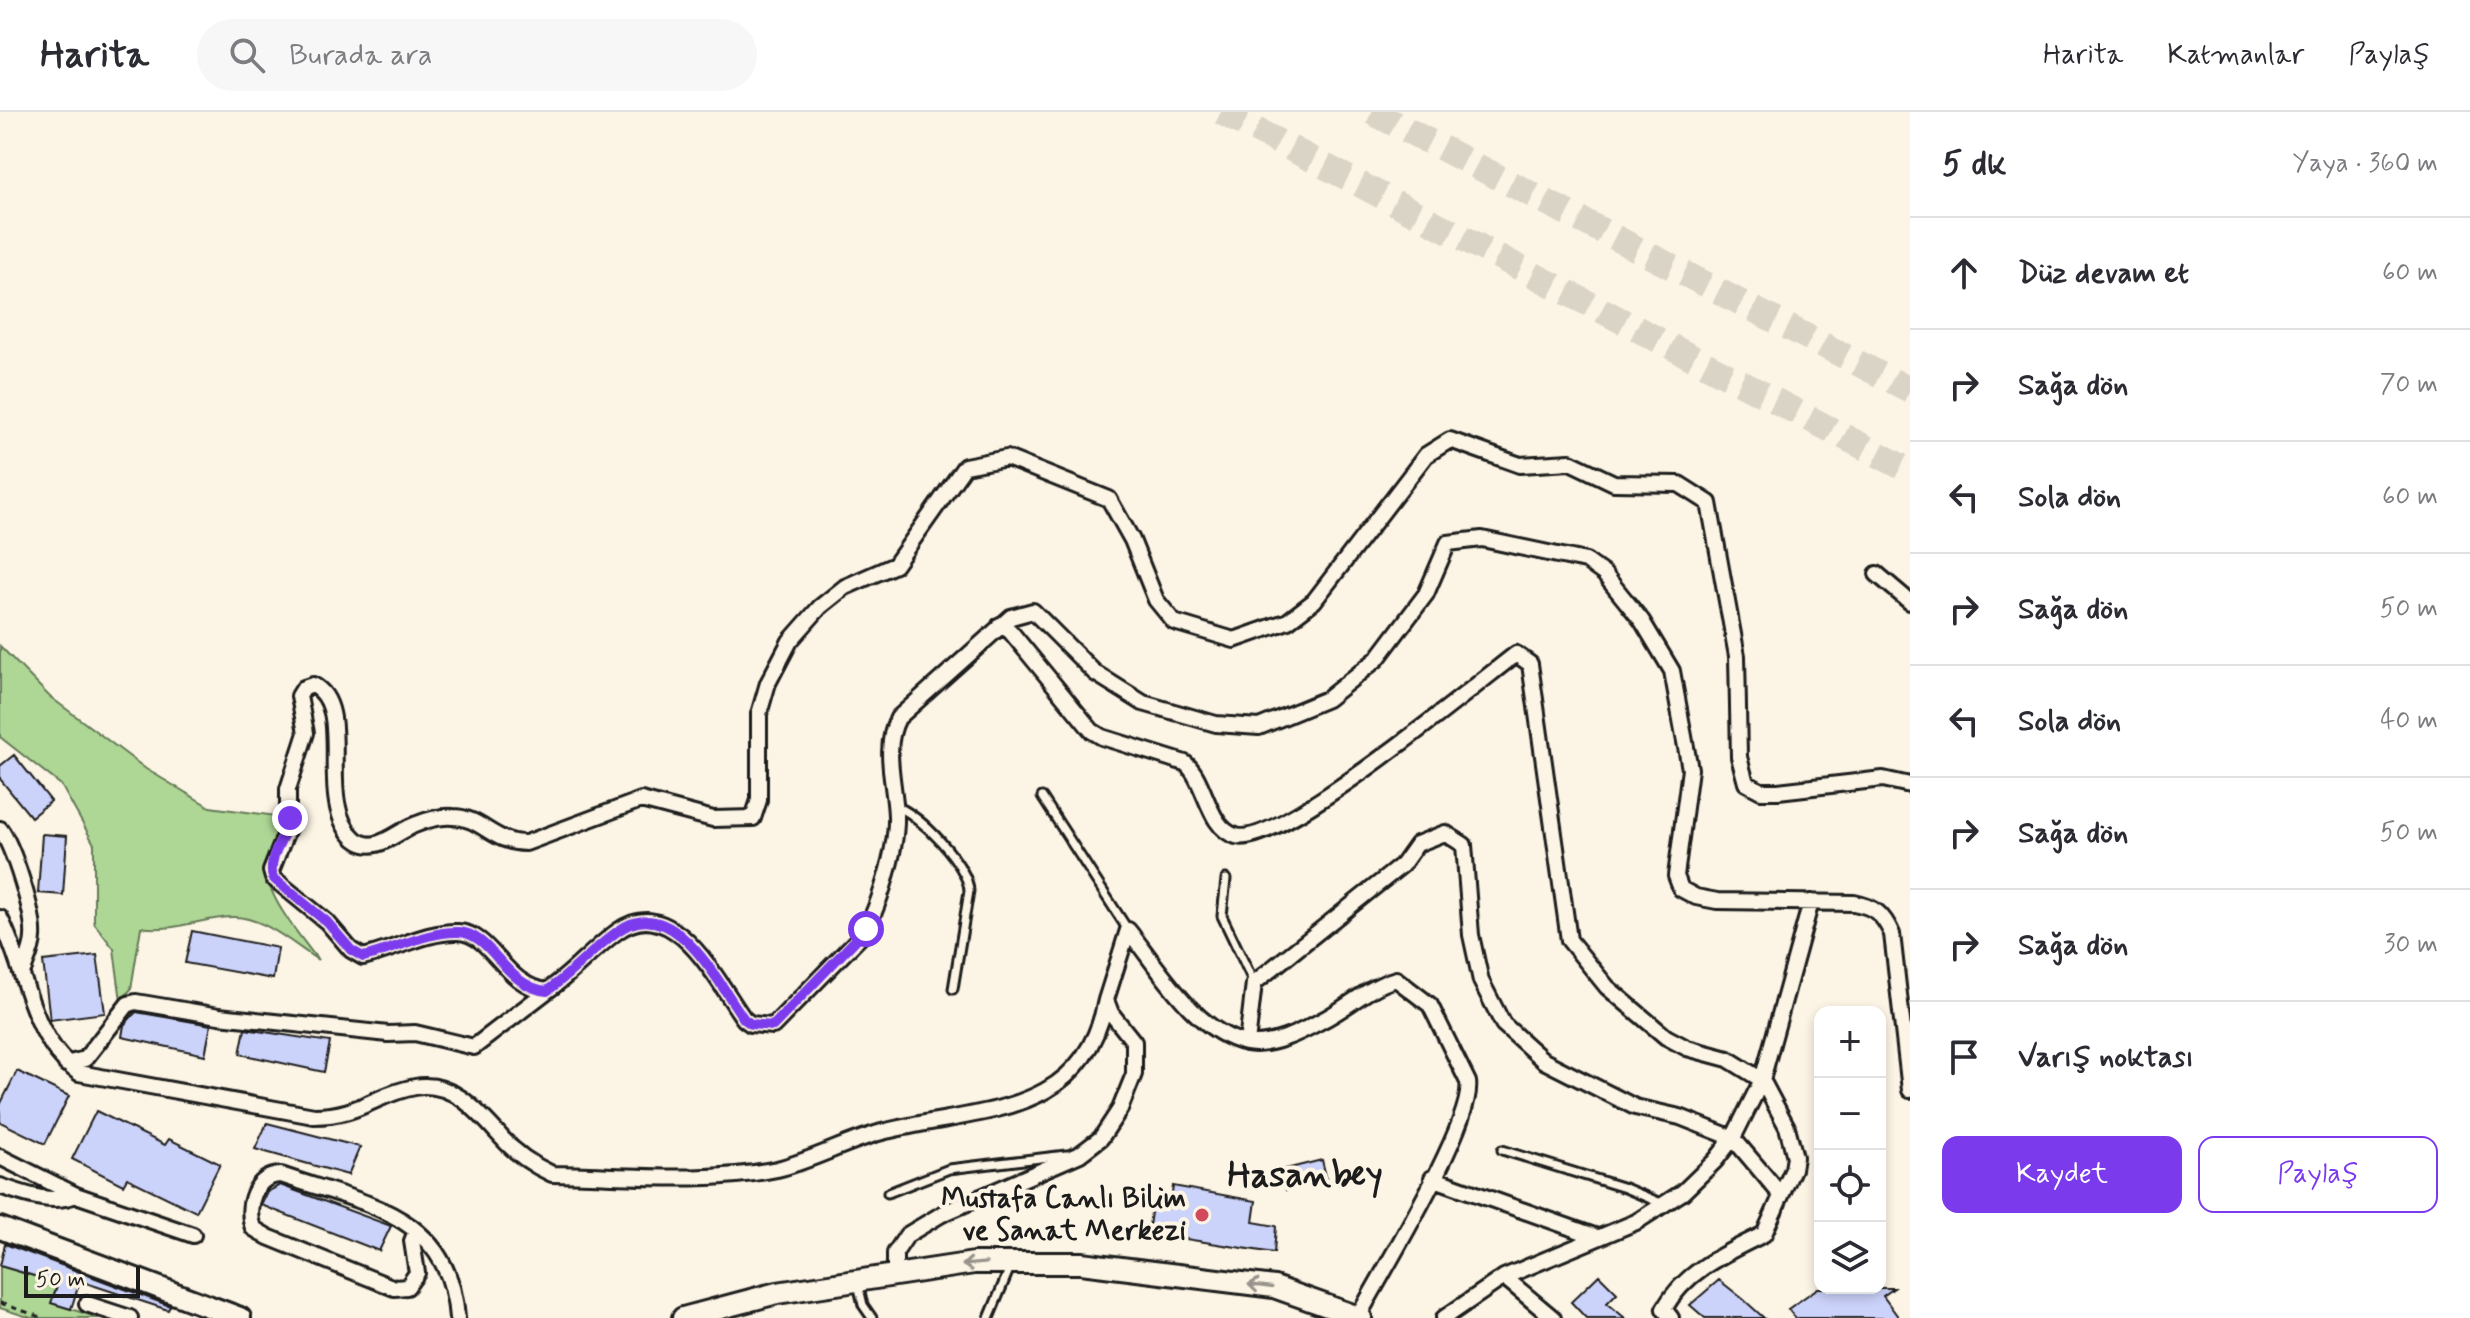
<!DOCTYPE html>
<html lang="tr">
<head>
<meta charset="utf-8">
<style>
	body { margin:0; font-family:Mynerve,sans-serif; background:#f7f7f7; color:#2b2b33 }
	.controls { position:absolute; right:24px; bottom:24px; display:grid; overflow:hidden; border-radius:16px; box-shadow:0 4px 12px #0003 }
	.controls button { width:72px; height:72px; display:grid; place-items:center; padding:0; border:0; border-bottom:2px solid #e1e1e2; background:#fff; color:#2b2b33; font:40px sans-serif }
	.scale { position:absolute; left:24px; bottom:20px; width:116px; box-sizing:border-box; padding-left:8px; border:4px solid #1c1c1c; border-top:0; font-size:22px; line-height:28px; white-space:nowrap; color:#1c1c1c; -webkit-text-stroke:6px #fcf5e5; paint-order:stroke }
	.stop { position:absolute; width:24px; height:24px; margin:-18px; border:6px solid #7c3aed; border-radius:50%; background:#fff }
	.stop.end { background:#7c3aed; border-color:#fff; box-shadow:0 2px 8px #0008 }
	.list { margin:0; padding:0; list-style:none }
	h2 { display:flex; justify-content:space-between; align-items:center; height:104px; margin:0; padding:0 32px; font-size:34px }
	h2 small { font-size:26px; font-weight:400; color:#7c7c81 }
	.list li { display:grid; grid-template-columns:52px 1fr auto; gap:24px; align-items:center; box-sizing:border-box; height:112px; padding:0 32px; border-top:2px solid #e1e1e2 }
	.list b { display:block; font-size:30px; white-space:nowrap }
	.list em { font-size:26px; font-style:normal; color:#7c7c81 }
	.actions { display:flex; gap:16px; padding:24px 32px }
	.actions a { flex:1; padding:18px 0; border:2px solid #7c3aed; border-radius:16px; text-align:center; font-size:28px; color:#7c3aed }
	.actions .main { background:#7c3aed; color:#fff }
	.icon { flex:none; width:44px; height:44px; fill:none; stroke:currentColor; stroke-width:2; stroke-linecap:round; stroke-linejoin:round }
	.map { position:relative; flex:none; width:1910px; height:1206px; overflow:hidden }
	header { display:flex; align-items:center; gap:48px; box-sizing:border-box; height:112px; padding:0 40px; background:#fff; border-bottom:2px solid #e1e1e2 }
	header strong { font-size:38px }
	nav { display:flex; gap:44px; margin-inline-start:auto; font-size:28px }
	.search { width:560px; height:72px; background:#f7f7f7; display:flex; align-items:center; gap:20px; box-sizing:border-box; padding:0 28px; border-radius:44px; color:#7c7c81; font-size:30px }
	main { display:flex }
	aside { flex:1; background:#fff }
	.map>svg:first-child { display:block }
	.green { fill:#aed795; stroke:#657a58; stroke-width:2 }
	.building { fill:#ccd3fb; stroke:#1c1c1c; stroke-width:2 }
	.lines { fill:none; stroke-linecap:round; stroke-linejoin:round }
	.highway-tunnel { stroke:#dad4c7; stroke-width:26; stroke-dasharray:26 13; stroke-linecap:butt }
	.lane-casing { stroke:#1c1c1c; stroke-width:13 }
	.street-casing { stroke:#1c1c1c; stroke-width:20 }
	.secondary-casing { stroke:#1c1c1c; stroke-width:26 }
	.path { stroke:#1c1c1c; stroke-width:3; stroke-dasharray:6 6; stroke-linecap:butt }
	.lane { stroke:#fcf5e5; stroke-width:7 }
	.street { stroke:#fcf5e5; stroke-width:14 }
	.secondary { stroke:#fcf5e5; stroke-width:20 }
	.oneway { stroke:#97938b }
	.route { stroke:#7c3aed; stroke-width:10 }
	.poi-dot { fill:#d1495b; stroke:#fcf5e5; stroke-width:3 }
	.labels { text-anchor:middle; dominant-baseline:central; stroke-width:8; stroke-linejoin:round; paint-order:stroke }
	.poi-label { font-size:28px; font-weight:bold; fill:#1c1c1c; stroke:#fcf5e5; text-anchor:end }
	.district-label { font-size:36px; font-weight:bold; fill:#1c1c1c; stroke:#fcf5e5 }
</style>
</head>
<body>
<header>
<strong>Harita</strong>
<div class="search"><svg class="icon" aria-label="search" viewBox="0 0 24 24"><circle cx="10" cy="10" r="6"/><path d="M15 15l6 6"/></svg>Burada ara</div>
<nav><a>Harita</a><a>Katmanlar</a><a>Paylaş</a></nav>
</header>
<main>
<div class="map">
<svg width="1910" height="1206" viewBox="0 0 1910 1206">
	<rect width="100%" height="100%" fill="#fcf5e5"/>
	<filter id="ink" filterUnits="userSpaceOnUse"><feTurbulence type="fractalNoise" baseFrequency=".0125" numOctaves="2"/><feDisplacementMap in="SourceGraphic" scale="16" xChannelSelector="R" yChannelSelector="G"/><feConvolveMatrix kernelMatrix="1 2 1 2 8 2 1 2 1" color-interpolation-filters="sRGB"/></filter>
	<g filter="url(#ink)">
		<path class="green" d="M0,534L49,584L146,657L210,695L284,705C280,721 269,735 267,751C262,781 301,825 318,848C294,833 264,805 234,805C202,805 173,821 141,815L131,877L121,889L114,837L94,811V732L61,673L0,625Z
			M0,1154L58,1171L52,1191L99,1206H31L0,1196Z"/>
		<path class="building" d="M14,643L51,689L31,705L0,667V654Z
			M42,722L67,724L63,783L38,781Z
			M192,819L278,836L273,867L185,851Z
			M97,843L105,901L50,908L43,849Z
			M136,900L211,913L205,943L122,925L124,913Z
			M245,917L330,930L324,960L240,942Z
			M17,959L69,984L45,1032L0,1010V993Z
			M96,999L165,1033L169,1027L220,1052L196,1100L127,1066L123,1073L72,1047Z
			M267,1011L360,1035L348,1063L255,1037Z
			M1322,1048L1327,1069L1286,1078L1282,1058Z
			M280,1073L391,1114L379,1139L261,1093L267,1080Z
			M1173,1074L1256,1089L1253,1110L1276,1114L1274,1141L1148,1121L1152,1093L1170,1096Z
			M5,1132L170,1194L168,1198L80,1169L71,1197L51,1191L58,1171L0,1154Z
			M1599,1163L1617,1181L1607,1191L1625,1206H1586L1571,1190Z
			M1719,1168L1743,1187L1764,1206H1705L1690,1193Z
			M1818,1176H1894L1883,1184L1899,1206H1795L1788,1197Z"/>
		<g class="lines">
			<path class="highway-tunnel" d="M1221,0L1910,359
				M1372,0L1910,278"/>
			<defs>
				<path id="lane" d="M1042,685L1128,818
					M895,694C919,701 969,754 969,779L953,877
					M1226,767L1222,804L1254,871
					M1502,1038L1625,1076L1663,1092
					M888,1081L949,1057L1066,1043
					M858,1172L863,1193L872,1206
					M989,1206L1011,1153"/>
				<path id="street" d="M1877,462L1910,490
					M1000,513L1010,519L1092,619L1102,625L1185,651C1206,667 1207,716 1236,724C1278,737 1474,574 1516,542L1530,552L1569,828L1607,875L1666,925L1687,936L1728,947L1762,968L1787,1015L1795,1045L1793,1057L1764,1122C1726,1141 1686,1158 1664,1197L1671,1206
					M1910,673L1883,667L1778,679H1761L1746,671L1739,645L1737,544L1709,391L1679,372L1614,371L1570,350L1520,353L1450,328L1426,343L1314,489L1288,509L1234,528L1174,510L1156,488L1132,428L1109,387L1007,346L965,354L895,453L845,475L820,495L790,529L768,571L759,602V688L753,706L713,707L641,688L526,731C492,731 482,705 453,705C442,704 427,708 417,712C398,718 376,744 355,727C313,690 357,596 313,573L304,576L299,584L306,621L288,677V716L271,759L273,766L327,810L351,838L363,845C394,838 427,819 458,820C493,821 503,874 547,879C573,861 593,837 618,819C674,779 718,871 744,907L751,912L773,914L861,824C879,799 897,735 896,704C895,672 882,636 898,606L1011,505L1033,499L1095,561L1143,591L1216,612L1259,615L1327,587L1377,547L1426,482L1448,431L1482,427L1586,449L1604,462L1642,509L1672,559L1690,657L1676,764L1681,777L1696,785L1717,789L1854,791C1875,795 1883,802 1892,822L1910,978
					M0,717C13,734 35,803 33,825C33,836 26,850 22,861
					M0,806C26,856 30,927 79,961L314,1004C360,1004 375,982 415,975C453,968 479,1001 502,1026C516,1042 533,1053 552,1062C625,1063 705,1072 777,1057C815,1048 848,1028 886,1019C980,996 1083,1006 1106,888
					M1247,931L1254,871L1402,753L1417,732L1445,721L1464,733L1471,823L1481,869L1503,912L1544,949L1635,995L1680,1005L1733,1026L1781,1083
					M66,952L85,947L128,892L136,890L219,904L388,922L415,921L474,935L547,879
					M0,1045L76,1083L193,1123
					M1432,1066L1597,1125
					M0,1074C24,1082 51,1093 76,1083
					M416,1119L412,1129L417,1161L407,1175L394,1176L268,1125L253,1116C245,1094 255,1063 281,1063C364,1092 450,1101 457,1206
					M895,1164V1141L907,1123L942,1102L1080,1042L1101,1026L1120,997L1134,962V930L1111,901L1106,888L1128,818C1159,856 1195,920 1246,931C1270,936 1301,920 1321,909C1347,896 1368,875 1396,867L1430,893L1468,970C1475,1009 1381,1162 1358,1205
					M1504,1165L1553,1206
					M87,1192L130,1206
					M1444,1206L1504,1165L1636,1110L1683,1080L1715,1049L1733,1026L1762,968L1811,790"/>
				<path id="secondary" d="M0,1116L240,1206
					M683,1206L777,1181L974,1151H1081L1274,1175L1361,1206"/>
			</defs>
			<use href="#lane" class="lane-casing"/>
			<use href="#street" class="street-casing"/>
			<use href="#secondary" class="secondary-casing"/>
			<path class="path" d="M0,1191L44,1206"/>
			<use href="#lane" class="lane"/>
			<use href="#street" class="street"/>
			<use href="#secondary" class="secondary"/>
		</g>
		<defs><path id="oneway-shaft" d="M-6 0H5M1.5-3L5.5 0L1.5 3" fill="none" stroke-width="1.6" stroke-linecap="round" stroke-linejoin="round" transform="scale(2)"/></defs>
		<g class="oneway">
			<use href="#oneway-shaft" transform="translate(974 1152) rotate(175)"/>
			<use href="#oneway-shaft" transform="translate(1260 1174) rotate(-173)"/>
		</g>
	</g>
	<g class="lines" filter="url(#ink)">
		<path class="route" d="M290,706C285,726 267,745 273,766L327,810L351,838L363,845C394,838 427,819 458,820C493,821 503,874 547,879C572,861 593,837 618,819C674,779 718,871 744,907L751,912L773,914L866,817"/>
	</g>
	<circle class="poi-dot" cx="1202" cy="1103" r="8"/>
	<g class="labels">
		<g class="poi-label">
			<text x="1186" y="1087">Mustafa Canlı Bilim<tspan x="1186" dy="32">ve Sanat Merkezi</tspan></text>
		</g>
		<g class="district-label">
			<text x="1305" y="1064">Hasanbey</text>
		</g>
	</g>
</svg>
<div class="controls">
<button>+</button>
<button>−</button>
<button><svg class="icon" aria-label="locate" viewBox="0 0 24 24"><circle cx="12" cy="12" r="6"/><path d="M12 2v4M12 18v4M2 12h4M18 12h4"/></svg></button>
<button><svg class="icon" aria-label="layers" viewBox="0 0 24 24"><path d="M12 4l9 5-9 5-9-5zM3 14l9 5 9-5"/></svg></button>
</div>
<div class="scale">50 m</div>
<div class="stop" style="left:866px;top:817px"></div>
<div class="stop end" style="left:290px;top:706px"></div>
</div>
<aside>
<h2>5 dk<small>Yaya · 360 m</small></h2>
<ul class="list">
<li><svg class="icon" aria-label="ahead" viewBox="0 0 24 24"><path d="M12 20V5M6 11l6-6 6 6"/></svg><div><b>Düz devam et</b></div><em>60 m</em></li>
<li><svg class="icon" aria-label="right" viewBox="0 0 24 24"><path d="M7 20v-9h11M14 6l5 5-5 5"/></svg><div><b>Sağa dön</b></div><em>70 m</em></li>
<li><svg class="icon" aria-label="left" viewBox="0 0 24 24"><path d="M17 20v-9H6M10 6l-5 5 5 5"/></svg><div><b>Sola dön</b></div><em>60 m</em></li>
<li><svg class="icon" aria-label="right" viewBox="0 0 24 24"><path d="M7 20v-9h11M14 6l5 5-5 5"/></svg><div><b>Sağa dön</b></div><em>50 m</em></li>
<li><svg class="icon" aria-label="left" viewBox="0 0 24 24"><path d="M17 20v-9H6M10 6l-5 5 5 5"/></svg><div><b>Sola dön</b></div><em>40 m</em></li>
<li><svg class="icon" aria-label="right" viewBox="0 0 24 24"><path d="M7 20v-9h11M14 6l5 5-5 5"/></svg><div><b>Sağa dön</b></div><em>50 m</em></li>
<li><svg class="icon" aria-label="right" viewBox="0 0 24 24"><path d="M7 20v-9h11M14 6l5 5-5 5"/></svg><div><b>Sağa dön</b></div><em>30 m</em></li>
<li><svg class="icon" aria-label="arrive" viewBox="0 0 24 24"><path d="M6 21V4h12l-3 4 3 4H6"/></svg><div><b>Varış noktası</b></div></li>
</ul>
<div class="actions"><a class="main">Kaydet</a><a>Paylaş</a></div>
</aside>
</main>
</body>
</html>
